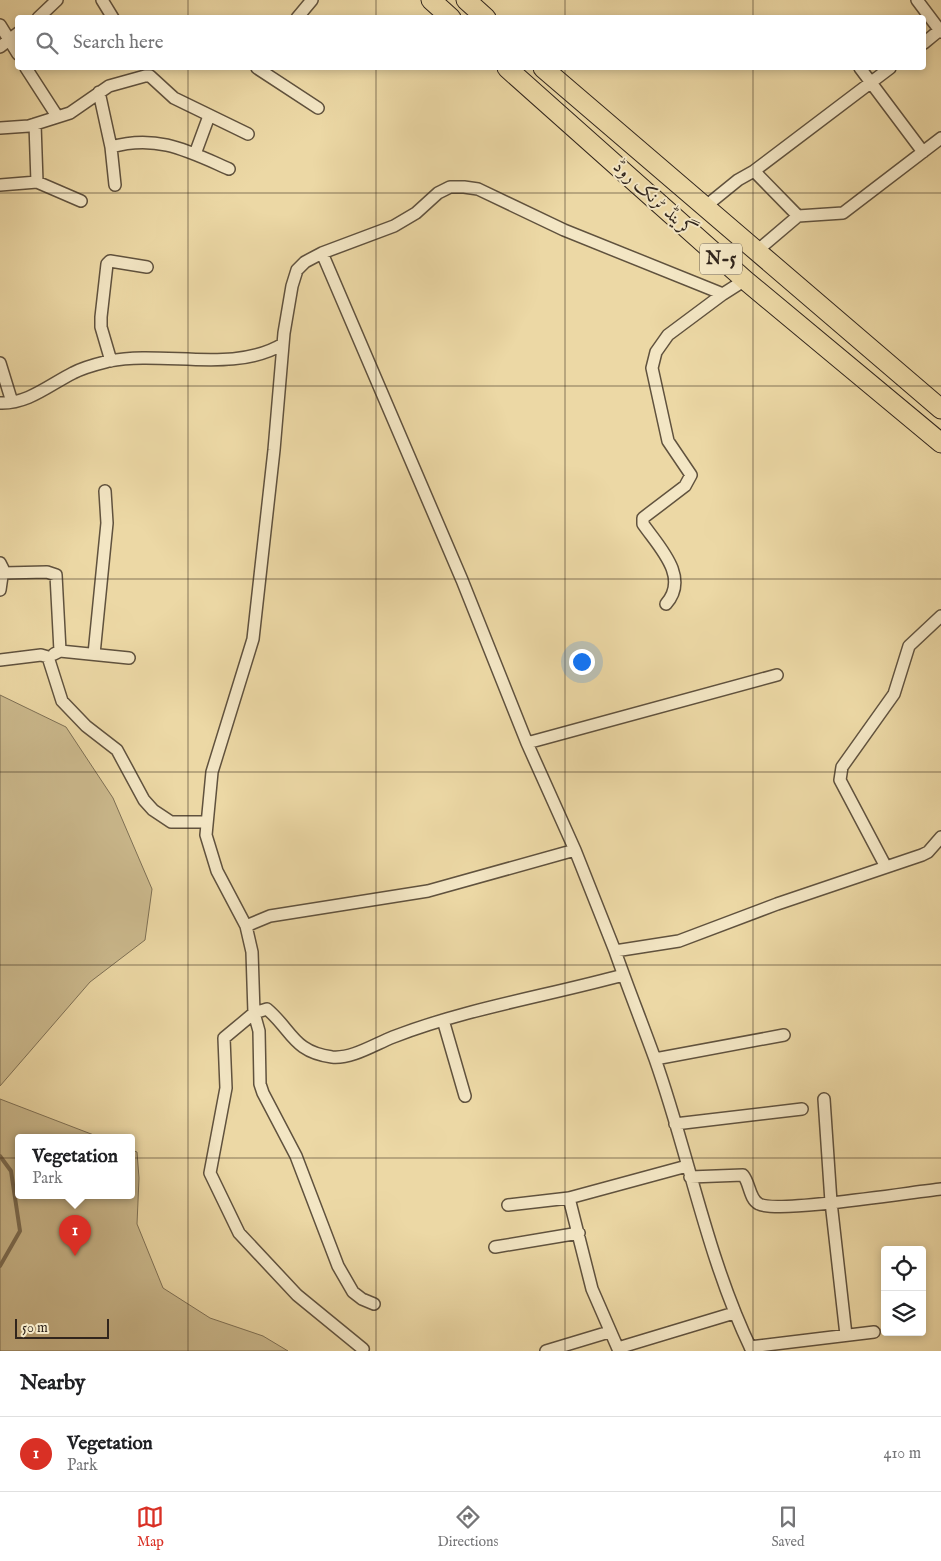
<!DOCTYPE html>
<html lang="en">
<head>
<meta charset="utf-8">
<style>
	body { margin:0; font-family:"IM FELL English",Amiri,serif; background:#f2f2f2; color:#202124 }
	.controls { position:absolute; right:15px; bottom:15px; display:grid; overflow:hidden; border-radius:5px; box-shadow:0 2px 8px #0003 }
	.controls button { width:45px; height:45px; display:grid; place-items:center; padding:0; border:0; border-bottom:1px solid #e0e0e0; background:#fff; color:#202124; font:25px sans-serif }
	.scale { position:absolute; left:15px; bottom:12px; width:94px; box-sizing:border-box; padding-left:5px; border:2px solid #31251c; border-top:0; font-size:14px; line-height:18px; white-space:nowrap; color:#31251c; -webkit-text-stroke:4px #f3e6c4; paint-order:stroke }
	.you { position:absolute; left:581px; top:661px; width:18px; height:18px; margin:-12px; border:4px solid #fff; border-radius:50%; background:#1a73e8; box-shadow:0 0 0 8px #1a73e833 }
	.badge { display:grid; place-items:center; width:32px; height:32px; border-radius:50%; background:#d93025; color:#fff; font-size:16px; font-weight:700 }
	.pin { position:absolute; translate:-50% -41px; filter:drop-shadow(0 1px 2px #0008) }
	.pin::after { content:''; position:absolute; top:26px; width:18px; height:15px; background:inherit; clip-path:polygon(0 0,100% 0,50% 100%) }
	.popup { position:absolute; left:15px; top:1134px; width:120px; height:65px; box-sizing:border-box; display:grid; place-content:center; border-radius:5px; background:#fff; filter:drop-shadow(0 1px 4px #0005); font-size:16px; white-space:nowrap; color:#757577 }
	.popup b { font-size:19px; color:#202124 }
	.popup::after { content:''; position:absolute; left:50%; top:100%; margin-left:-10px; border:10px solid transparent; border-top-color:#fff }
	.list { margin:0; padding:0; list-style:none }
	h2 { display:flex; justify-content:space-between; align-items:center; height:65px; margin:0; padding:0 20px; font-size:21px }
	h2 small { font-size:16px; font-weight:400; color:#757577 }
	.list li { display:grid; grid-template-columns:32px 1fr auto; gap:15px; align-items:center; box-sizing:border-box; height:75px; padding:0 20px; border-top:1px solid #e0e0e0 }
	.list b { display:block; font-size:19px; white-space:nowrap }
	.list p { margin:0; font-size:16px; white-space:nowrap; color:#757577 }
	.list em { font-size:16px; font-style:normal; color:#757577 }
	.icon { flex:none; width:28px; height:28px; fill:none; stroke:currentColor; stroke-width:2; stroke-linecap:round; stroke-linejoin:round }
	.map { position:relative; flex:none; width:941px; height:1351px; overflow:hidden }
	.search { position:absolute; background:#fff; box-shadow:0 2px 8px #0003; left:15px; right:15px; top:15px; height:55px; display:flex; align-items:center; gap:12px; box-sizing:border-box; padding:0 18px; border-radius:5px; color:#757577; font-size:19px }
	.sheet { height:140px; background:#fff }
	nav { display:flex; justify-content:space-around; align-items:center; box-sizing:border-box; height:70px; border-top:1px solid #e0e0e0; background:#fff; font-size:14px; color:#757577 }
	nav a { display:grid; justify-items:center; gap:2px }
	nav .on { color:#d93025 }
	.map>svg:first-child { display:block }
	.green { fill:#ccba8e; stroke:#7e7055 }
	.lines { fill:none; stroke-linecap:round; stroke-linejoin:round }
	.stream { stroke:#7b6c52; stroke-width:4 }
	.minor-casing { stroke:#60523e; stroke-width:14 }
	.trunk-casing { stroke:#31251c; stroke-width:21 }
	.minor { stroke:#f3e6c4; stroke-width:11 }
	.trunk { stroke:#ecd8a5; stroke-width:19 }
	.grid { fill:none; stroke:#31251c; stroke-width:1; stroke-opacity:0.55 }
	.labels { text-anchor:middle; dominant-baseline:central; stroke-width:4; stroke-linejoin:round; paint-order:stroke }
	.shield { fill:#f3e6c4; stroke:#6b5f4e; stroke-width:1 }
	.shield-label { font-size:18px; font-weight:bold; fill:#31251c }
	.street-label { font-size:19px; fill:#31251c; stroke:#f3e6c4 }
</style>
</head>
<body>
<div class="map">
<svg width="941" height="1351" viewBox="0 0 941 1351">
	<rect width="100%" height="100%" fill="#ecd8a5"/>
	<filter id="stains"><feTurbulence type="fractalNoise" baseFrequency=".004" numOctaves="4"/><feColorMatrix values="0 0 0 0 .2 0 0 0 0 .09 0 0 0 0 .02 0 0 0 .5 -.17"/></filter>
	<radialGradient id="worn" r=".72"><stop offset=".6" stop-color="#630" stop-opacity="0"/><stop offset="1" stop-color="#630" stop-opacity=".3"/></radialGradient>
	<path class="green" d="M0,695L66,727L113,798L152,889L145,940L90,982L0,1086Z
		M0,1099L99,1137H19V1195H131V1150L137,1152L139,1178L137,1224L163,1288L210,1318L263,1336L288,1351H0Z"/>
	<g class="lines">
		<path class="stream" d="M0,1156L11,1171L20,1231L0,1266"/>
		<defs>
			<path id="minor" d="M102,0L113,18
				M917,0L941,32
				M38,18L57,0
				M297,18L312,0
				M0,25L18,54
				M924,43L941,29
				M0,47L18,33
				M26,68L57,116
				M257,68L318,108
				M860,68L923,152
				M99,92L111,147L115,185
				M35,124L37,182
				M0,128L29,126L70,113L109,86L145,76H150L174,98L248,134
				M111,147C157,134 188,151 229,169
				M195,154L209,116
				M0,185L37,182L81,201
				M706,206L738,180L754,171
				M798,216L754,171L890,68
				M758,250L798,216L843,213L941,138
				M322,253L462,580L527,743L575,850L615,951
				M111,361L101,327V317L107,264L110,261L147,267
				M0,363L12,402
				M0,403C28,404 49,385 73,373C84,367 97,364 109,361C164,350 233,374 283,344
				M0,563L3,569L0,590
				M3,573L47,572L56,575L60,651
				M666,604C690,577 659,547 643,524V518L685,486L691,475L668,441L652,368L656,352L668,335L723,294
				M54,654L60,651L129,658
				M94,654L107,523L105,491
				M0,660L41,655L48,657L62,701L86,726L117,750L144,800L153,810L171,822H207
				M527,743L777,675
				M886,867L840,780L842,767L894,694L909,646L941,616
				M246,926L270,916L428,891L575,850
				M443,1020L465,1096
				M655,1059L784,1035
				M824,1099L831,1202L846,1335
				M675,1124L802,1109
				M690,1177L743,1175C750,1183 749,1199 759,1204C777,1214 912,1192 941,1189
				M569,1198L592,1289L619,1351
				M508,1205L569,1198L687,1166
				M495,1247L579,1233
				M374,1304L362,1299L353,1292L338,1266L296,1156L263,1093L260,1084L259,1031L254,1013L252,952L246,926L217,871L206,835L212,772L253,639L274,450L284,333L292,286L297,270L305,262L322,253L394,226L416,213L438,193L450,187H464L478,189L564,230L723,294L745,280
				M750,1347L874,1332
				M618,1348L734,1313
				M362,1351L363,1349L297,1295L239,1233L210,1173L226,1088L224,1038L254,1013L267,1009C292,1030 293,1052 332,1057C352,1059 375,1044 393,1037C468,1008 547,996 623,975
				M546,1351L609,1332
				M752,1351C707,1258 689,1155 655,1059C642,1023 628,988 615,951L679,941L777,904L922,855L928,852L941,837"/>
			<path id="trunk" d="M431,0L451,18
				M466,0L486,18
				M507,68L745,280L941,443
				M543,68L941,409"/>
		</defs>
		<use href="#minor" class="minor-casing"/>
		<use href="#trunk" class="trunk-casing"/>
		<use href="#minor" class="minor"/>
		<use href="#trunk" class="trunk"/>
	</g>
	<path class="grid" d="M188,0V18M376,0V18M565,0V18M753,0V18M188,68V1351M376,68V1351M565,68V1351M753,68V1351M0,193H941M0,386H941M0,579H941M0,772H941M0,965H941M0,1158H941"/>
	<g class="labels">
		<rect class="shield" x="700" y="243.5" width="42" height="31" rx="4"/>
		<g class="shield-label">
			<text x="721" y="259">N-5</text>
		</g>
		<g class="street-label">
			<text transform="translate(654 199) rotate(42)">گرینڈ ٹرنک روڈ</text>
		</g>
	</g>
	<rect width="100%" height="100%" filter="url(#stains)"/>
	<rect width="100%" height="100%" fill="url(#worn)"/>
</svg>
<div class="controls">
<button><svg class="icon" aria-label="locate" viewBox="0 0 24 24"><circle cx="12" cy="12" r="6"/><path d="M12 2v4M12 18v4M2 12h4M18 12h4"/></svg></button>
<button><svg class="icon" aria-label="layers" viewBox="0 0 24 24"><path d="M12 4l9 5-9 5-9-5zM3 14l9 5 9-5"/></svg></button>
</div>
<div class="scale">50 m</div>
<div class="you"></div>
<div class="pin badge" style="left:75px;top:1256px">1</div>
<div class="popup"><b>Vegetation</b>Park</div>
<div class="search"><svg class="icon" aria-label="search" viewBox="0 0 24 24"><circle cx="10" cy="10" r="6"/><path d="M15 15l6 6"/></svg>Search here</div>
</div>
<section class="sheet">
<h2>Nearby<small></small></h2>
<ul class="list">
<li><span class="badge">1</span><div><b>Vegetation</b><p>Park</p></div><em>410 m</em></li>
</ul>
</section>
<nav>
<a class="on"><svg class="icon" aria-label="map" viewBox="0 0 24 24"><path d="M3 6l6-2 6 2 6-2v14l-6 2-6-2-6 2zM9 4v14M15 6v14"/></svg>Map</a>
<a><svg class="icon" aria-label="directions" viewBox="0 0 24 24"><path d="M12 3l9 9-9 9-9-9zM9 14v-3h6M13 9l2 2-2 2"/></svg>Directions</a>
<a><svg class="icon" aria-label="saved" viewBox="0 0 24 24"><path d="M7 4h10v16l-5-4-5 4z"/></svg>Saved</a>
</nav>
</body>
</html>
